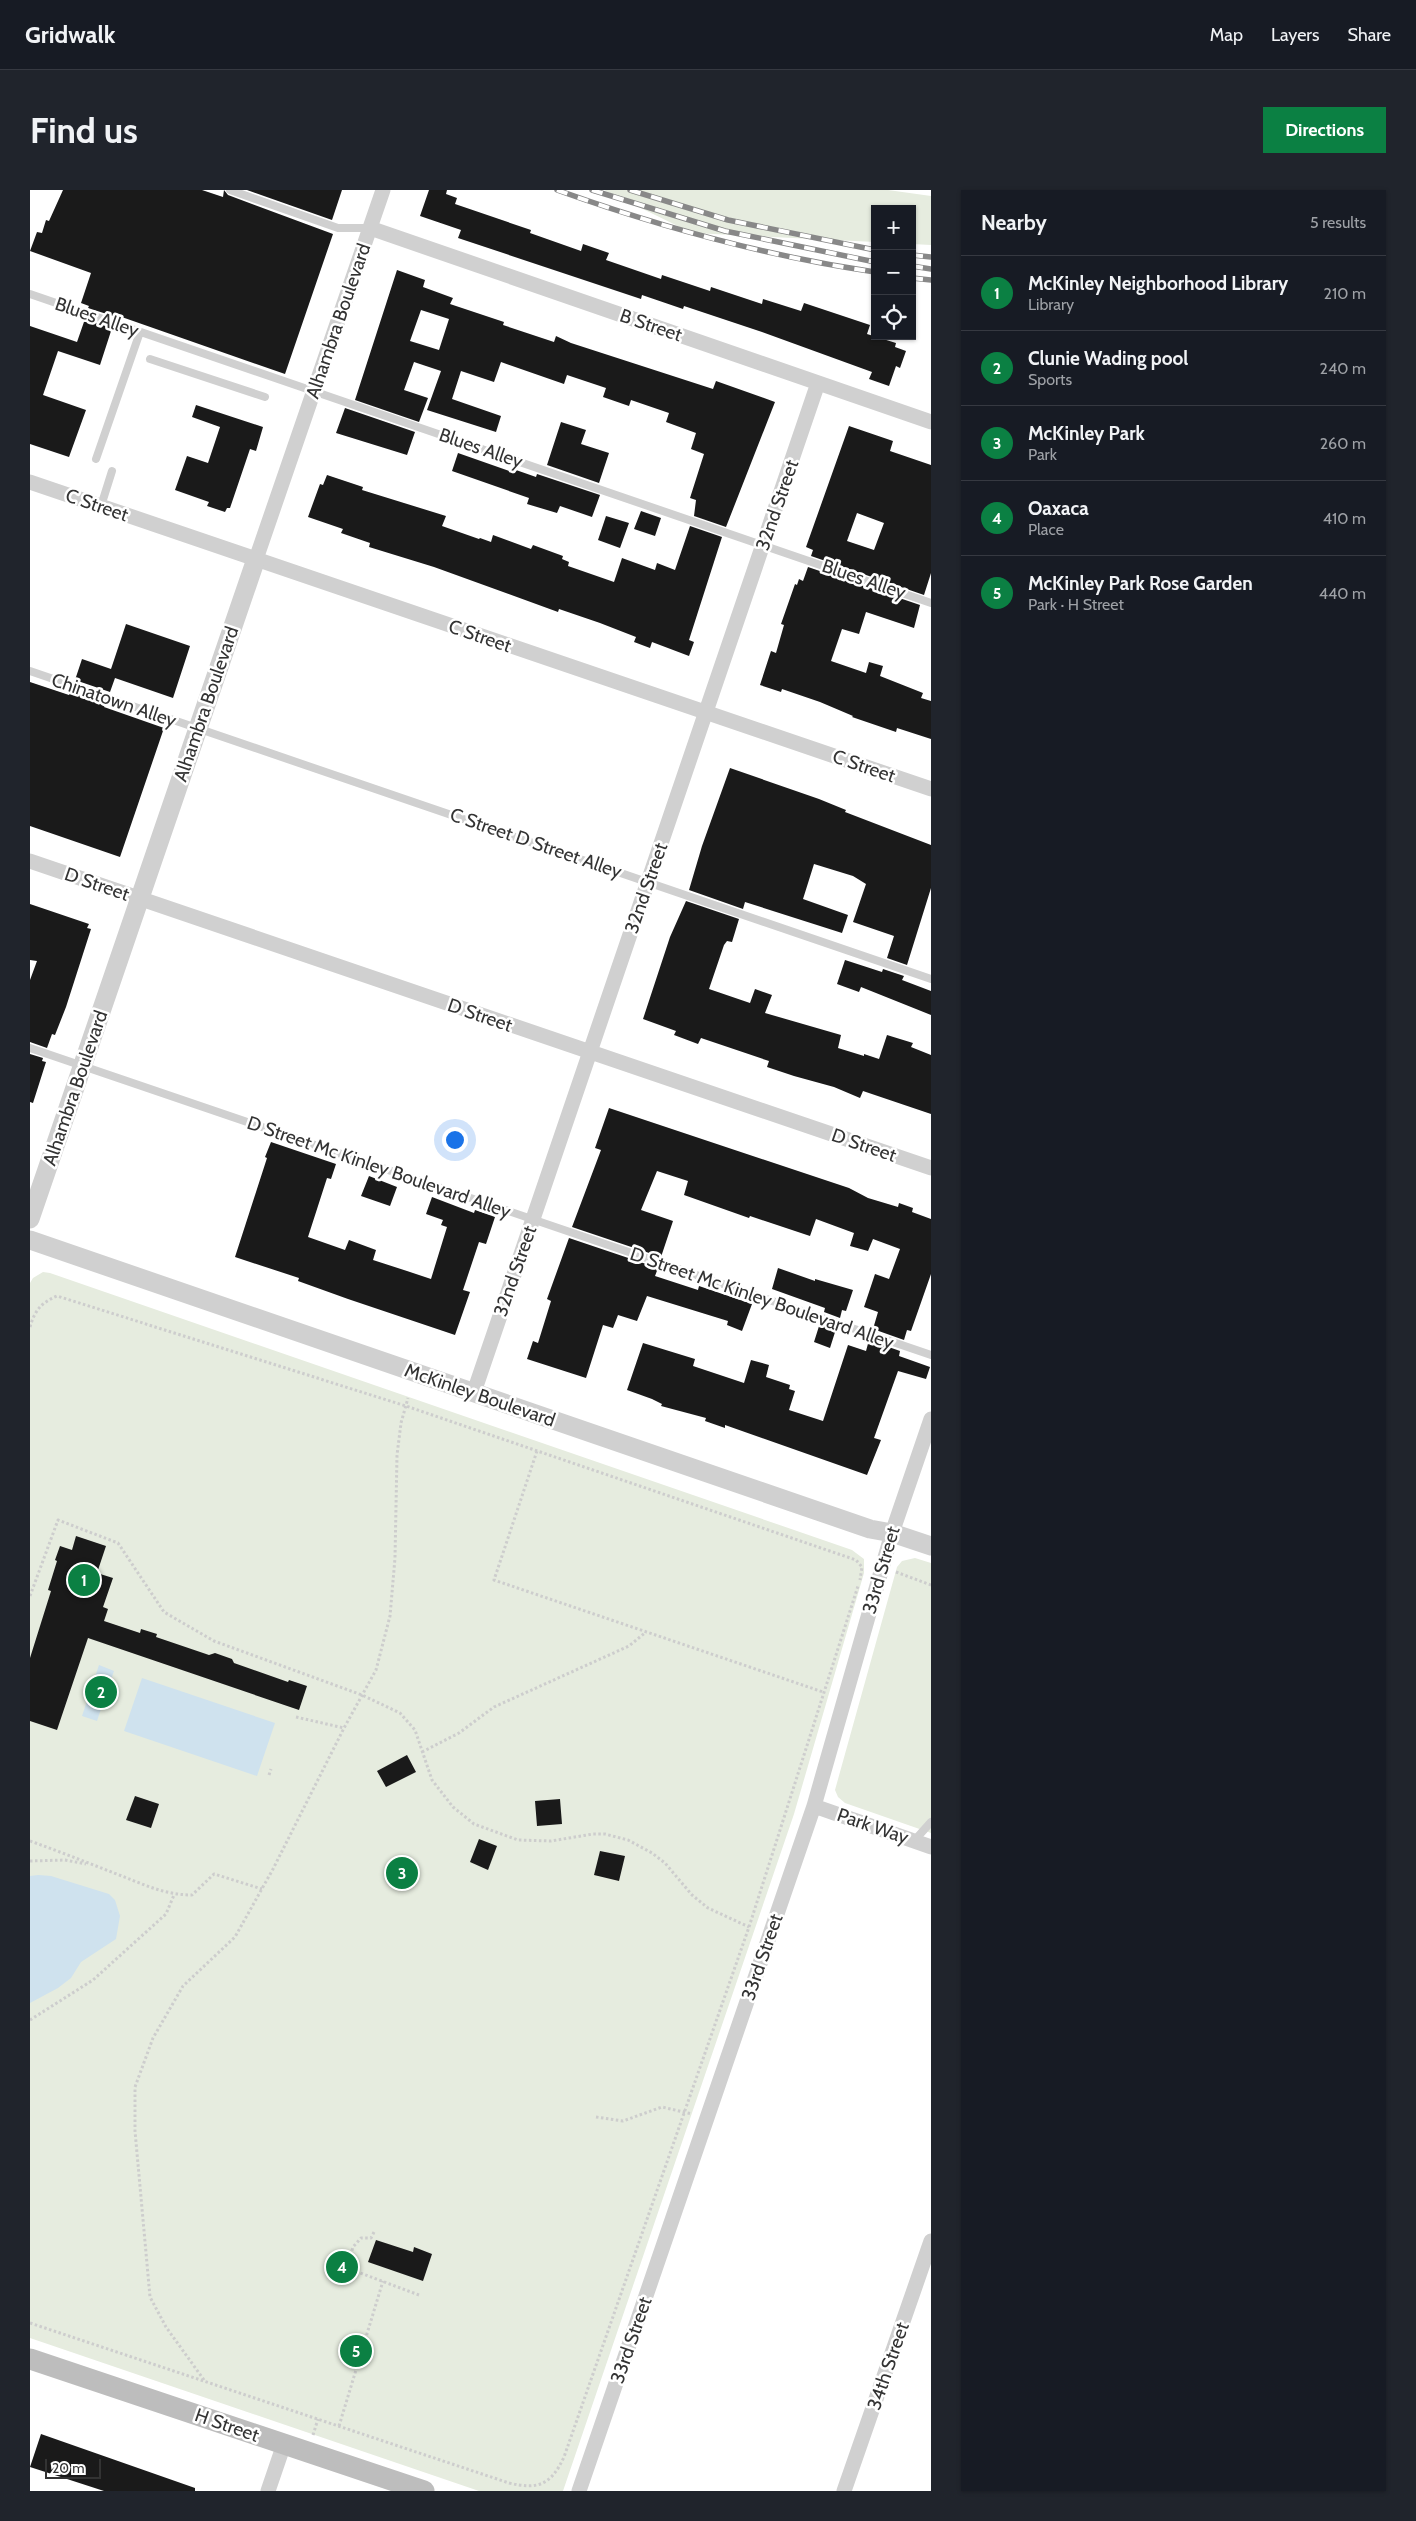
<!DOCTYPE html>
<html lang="en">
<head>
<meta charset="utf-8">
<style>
	body { margin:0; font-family:Cabin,sans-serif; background:#20242c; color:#f1f3f6 }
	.controls { position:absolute; right:15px; top:15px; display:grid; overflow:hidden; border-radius:0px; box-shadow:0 1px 4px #0004 }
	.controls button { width:45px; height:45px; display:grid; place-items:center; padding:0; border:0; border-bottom:1px solid #363941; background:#171b24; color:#f1f3f6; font:25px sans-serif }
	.scale { position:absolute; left:15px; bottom:12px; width:56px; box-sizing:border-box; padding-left:5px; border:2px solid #333; border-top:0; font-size:14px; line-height:18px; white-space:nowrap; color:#333; -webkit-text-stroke:4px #fff; paint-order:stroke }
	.you { position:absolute; left:424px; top:949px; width:18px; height:18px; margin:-12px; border:4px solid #fff; border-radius:50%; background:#1a73e8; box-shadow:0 0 0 8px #1a73e833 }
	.badge { display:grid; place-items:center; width:32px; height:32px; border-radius:50%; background:#0b8043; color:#fff; font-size:16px; font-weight:700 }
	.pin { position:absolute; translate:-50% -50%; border:2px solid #fff; box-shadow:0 1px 5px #0006 }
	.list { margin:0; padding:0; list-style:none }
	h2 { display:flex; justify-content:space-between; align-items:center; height:65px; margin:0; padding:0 20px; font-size:21px }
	h2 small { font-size:16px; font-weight:400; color:#9ea1a6 }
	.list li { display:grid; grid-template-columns:32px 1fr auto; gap:15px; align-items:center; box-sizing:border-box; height:75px; padding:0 20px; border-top:1px solid #363941 }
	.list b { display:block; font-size:19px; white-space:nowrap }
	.list p { margin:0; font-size:16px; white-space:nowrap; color:#9ea1a6 }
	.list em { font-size:16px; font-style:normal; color:#9ea1a6 }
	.icon { flex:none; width:28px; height:28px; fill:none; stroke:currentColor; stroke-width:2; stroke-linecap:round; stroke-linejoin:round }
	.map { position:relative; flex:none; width:901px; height:2301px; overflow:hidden; border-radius:0px }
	header { display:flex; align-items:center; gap:30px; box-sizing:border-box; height:70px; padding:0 25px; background:#171b24; border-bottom:1px solid #363941 }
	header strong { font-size:24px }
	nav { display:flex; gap:28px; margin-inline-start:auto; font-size:18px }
	.intro { display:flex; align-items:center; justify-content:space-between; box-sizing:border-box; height:120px; padding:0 30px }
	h1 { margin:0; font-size:35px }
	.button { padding:12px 22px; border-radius:0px; background:#0b8043; color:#fff; font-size:18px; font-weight:700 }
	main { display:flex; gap:30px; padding:0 30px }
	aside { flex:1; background:#171b24; border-radius:0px; box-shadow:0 1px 4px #0004 }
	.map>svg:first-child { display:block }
	.green { fill:#e6ecdf }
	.water { fill:#cfe2ee }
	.building { fill:#1a1a1a; fill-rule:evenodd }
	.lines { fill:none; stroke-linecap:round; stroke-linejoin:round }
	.path { stroke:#cdcdcd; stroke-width:3; stroke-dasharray:2.5 2.5; stroke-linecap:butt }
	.service { stroke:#d0d0d0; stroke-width:8 }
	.minor { stroke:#d0d0d0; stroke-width:15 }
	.tertiary { stroke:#d0d0d0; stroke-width:19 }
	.secondary { stroke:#bdbdbd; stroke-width:21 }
	.rail-casing { stroke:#888; stroke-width:5.5 }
	.rail { stroke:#fff; stroke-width:4; stroke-dasharray:11; stroke-linecap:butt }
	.labels { text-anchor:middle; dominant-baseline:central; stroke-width:5; stroke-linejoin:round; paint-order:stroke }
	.street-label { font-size:19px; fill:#333; stroke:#fff }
</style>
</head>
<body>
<header>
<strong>Gridwalk</strong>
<nav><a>Map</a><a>Layers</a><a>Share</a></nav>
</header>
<div class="intro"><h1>Find us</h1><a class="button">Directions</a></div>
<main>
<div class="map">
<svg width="901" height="2301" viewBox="0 0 901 2301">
	<rect width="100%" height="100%" fill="#fff"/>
	<path class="green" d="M574,0H858L901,6V55L882,54V19H845V52L662,43Z
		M13,1082L20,1083L822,1360L834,1369V1383L764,1624L533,2301H449L0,2148V1093L3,1088Z
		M885,1368L901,1373V1643L815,1613L808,1607L805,1600L867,1377L872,1371Z"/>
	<path class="water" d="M69,1475L84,1481L78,1499L87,1505L84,1514L73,1513L67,1531L52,1526Z
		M112,1488L245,1533L227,1586L94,1541Z
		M8,1685L21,1686L79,1704L85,1710L90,1726L86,1749L51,1772L41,1788L28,1798L0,1813V1686Z"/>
	<path class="building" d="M33,0H172L193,7L194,0L198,5L303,44L255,184L86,125V127L58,118L59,116L51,113L61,83L0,61L7,42L12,43L16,30L19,31Z
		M217,0H312L302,30Z
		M399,0H417L416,4L427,8L425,14L501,40L500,43L551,61L553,54L579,63L576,70L631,89L632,85L680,101L681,97L732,114L733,109L771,121L774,113L840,135L837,144L866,153L865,157L876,161L870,178L866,176L859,196L839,189L842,182L732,142L654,116L653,119L612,105L611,109L428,48L431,40L390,26Z
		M367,80L395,90L393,97L423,108L420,114L474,132L473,135L524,152L526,146L541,153L683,199L686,191L745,212L696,337L664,326L666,310L660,308L674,264L661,259L666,243L636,232L639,223L601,210L599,216L573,207L576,198L537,185L534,194L471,172L464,192L431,181L422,209L471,226L466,242L397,220L411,181L384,172L374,200L398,208L389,232L325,210ZM391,120L419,129L409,160L380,151Z
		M55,129L82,138L70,175L28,161L13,205L56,220L39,267L0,254V136L47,152Z
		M166,215L233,237L226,261L220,259L200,318H197L195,322L177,316L179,312L145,300L157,266L178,273L190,237L162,227Z
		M315,218L385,242L377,265L306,243Z
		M531,232L556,240L551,254L579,263L569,293L517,275Z
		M819,236L863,251L860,261L901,275V383L894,405L781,366L783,360L776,357ZM827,323L854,333L844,360L817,351Z
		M428,263L485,283L486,280L506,287L507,284L570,305L562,327L530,316L527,323L497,314L499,308L422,281Z
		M297,285L333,297L332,300L416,326L412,336L449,349L450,348L461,352L463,345L501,359L503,355L533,366L532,369L539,372L538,376L584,392L592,368L625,380L627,373L645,380L660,336L692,347L659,450L664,452L659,466L622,452L620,458L604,452L606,447L570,433L529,419L528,422L404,377L339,357L340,353L311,343L313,339L278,327L290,294L293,295Z
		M611,321L631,328L625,346L604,339Z
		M576,326L599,333L590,358L568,350Z
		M778,377L890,415L884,438L836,422L829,444L812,439L801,471L836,483L839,472L853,476L850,486L893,503L891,508L901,511V549L867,538L866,542L822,527L823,526L790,512L752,499L751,502L730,495L741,461L746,463L754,435L751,434L765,394L767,395L769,389L773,391Z
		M96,434L160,456L143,508L85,488L80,502L45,490L52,469L81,479Z
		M0,492L39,505L41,501L76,513L74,517L134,538L90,667L0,636Z
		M700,578L789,609L816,620L815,622L901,655V698L877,775L857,768L864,746L823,732L836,694L823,686L784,674L773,709L818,725L812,743L715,712L713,719L659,700L672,656Z
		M656,711L709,729L702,752L697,751L694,755L679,799L720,813L725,799L742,805L735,823L811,845L808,858L834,866V864L849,869L857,845L883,853L881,857L901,865V924L833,901L830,908L804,897L764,886L737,877L739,871L671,848L668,854L644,845L646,841L613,829L640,747Z
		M0,714L59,734L57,738L61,739L36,817L25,845L22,844L17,858L0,852V790L7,771L0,770Z
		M815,770L852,782L853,779L874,786L872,790L901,801V825L831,797L829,802L807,794Z
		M0,864L13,868L12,871L16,872L3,913L0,912Z
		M579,918L819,998L838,1008L868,1017L869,1013L883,1018L882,1022L901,1029V1084L881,1141L877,1140L874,1150L843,1139L848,1122L834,1117L845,1084L859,1089L870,1059L843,1049L838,1061L820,1056L824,1043L786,1029L780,1046L720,1026L719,1028L654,1005L658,991L627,981L611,1020L643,1031L631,1067L542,1037L571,960L565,958Z
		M241,952L306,974L301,989L297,988L278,1047L315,1060L319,1050L346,1060L343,1070L377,1081L401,1089L417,1037L411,1035L413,1030L396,1024L402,1007L444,1023L445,1020L465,1027L456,1054L449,1052L433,1100L440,1102L425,1145L318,1109L268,1091L269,1088L205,1067L237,968L235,967Z
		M339,986L367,997L360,1016L331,1006Z
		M539,1048L628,1078L625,1086L668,1100L669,1096L722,1114L712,1141L697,1135L698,1131L617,1106L607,1131L588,1125L583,1138L573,1135L556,1188L497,1169L503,1151L508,1153L521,1111L517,1109Z
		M748,1078L785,1091V1089L823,1100L816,1121L812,1120L810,1128L794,1122L795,1118L742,1099Z
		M790,1133L806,1139L800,1158L784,1152Z
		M839,1150L870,1161L869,1166L900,1177L896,1189L868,1181L844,1248L851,1250L837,1285L695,1235V1238L675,1231L676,1228L631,1216L632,1214L622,1209L597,1200L613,1153L665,1169L663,1176L714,1193L721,1170L739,1175L736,1187L760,1195L759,1199L765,1201L759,1220L793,1231L818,1155L836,1161Z
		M46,1346L76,1356L67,1383L83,1388L73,1417L78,1419L74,1431L110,1443L111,1439L127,1444L126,1447L179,1465L185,1463L202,1469L204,1473L258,1492L259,1490L277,1496L269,1520L58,1448L27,1540L0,1531V1468L21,1401L18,1400L27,1371L25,1370L30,1356L42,1360Z
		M377,1565L386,1582L356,1597L347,1581Z
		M105,1606L129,1614L121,1638L96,1630Z
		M530,1609L532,1634L507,1636L505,1611Z
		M449,1649L467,1656L458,1680L440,1672Z
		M570,1661L595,1666L589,1691L564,1685Z
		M346,2050L383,2062L384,2057L402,2064L393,2091L338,2072Z
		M11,2244L165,2298V2301H74L0,2277Z"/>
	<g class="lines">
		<path class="path" d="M0,1137C5,1120 11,1113 27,1106L376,1216L826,1370L832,1377L830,1390
			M507,1261L464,1390L793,1502
			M866,1382L901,1395
			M0,1406L28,1330L88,1353L134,1422L184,1451L332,1505L370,1523L385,1540L402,1590L423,1617L444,1634L488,1650L521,1651L563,1644H575L598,1650L622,1663L635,1673L662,1705L678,1718L719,1737
			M266,1527L314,1538
			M392,1562L429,1543L464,1517L599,1456L616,1442
			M239,1585L241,1579
			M0,1651C28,1661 56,1672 84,1683C111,1693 133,1705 162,1705L184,1684L232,1699
			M0,1671L35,1670L56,1674
			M0,1830L63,1790L136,1724L144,1705
			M566,1927L593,1931L632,1917L662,1924
			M344,2042L341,2048H331L323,2057L317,2078L389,2105
			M0,2133L479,2293C508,2300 521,2295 534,2267L719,1737L828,1396
			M174,2190L136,2137L120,2107L105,1941V1897L123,1848L153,1796L205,1747L243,1679L314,1538L346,1480L360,1426L365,1368L367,1265L371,1233L378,1208
			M309,2236L353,2091
			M283,2245L288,2229"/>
		<path class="service" d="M200,0L308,38H340
			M0,104L901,413
			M120,169L235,207
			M66,269L110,142
			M71,316L82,281
			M0,481L901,789
			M0,858L901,1165
			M884,1651L901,1632"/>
		<path class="minor" d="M340,38L901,232
			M0,292L901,599
			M226,369L353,0
			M0,671L901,978
			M444,1202L788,193
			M784,1616L901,1657
			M238,2301L254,2254
			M549,2301L784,1616L862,1343L901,1229
			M814,2301L901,2051"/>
		<path class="tertiary" d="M0,1029L226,369
			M0,1050L840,1339L862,1343L901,1356"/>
		<path class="secondary" d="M0,2169L394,2301"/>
		<defs>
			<path id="rail" d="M527,0C630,37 736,66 845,82
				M562,0L695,41L845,72
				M600,0L698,30L845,60
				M882,65L901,67
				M882,76L901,79
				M882,88L901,90"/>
		</defs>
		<use href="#rail" class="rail-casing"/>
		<use href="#rail" class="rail"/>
	</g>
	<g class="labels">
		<g class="street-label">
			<text transform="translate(67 127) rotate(19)">Blues Alley</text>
			<text transform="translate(308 131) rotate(-71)">Alhambra Boulevard</text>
			<text transform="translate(621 135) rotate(19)">B Street</text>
			<text transform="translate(451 258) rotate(19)">Blues Alley</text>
			<text transform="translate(67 315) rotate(19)">C Street</text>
			<text transform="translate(747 315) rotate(-71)">32nd Street</text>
			<text transform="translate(834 389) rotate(19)">Blues Alley</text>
			<text transform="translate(450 446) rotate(19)">C Street</text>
			<text transform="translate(84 510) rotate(19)">Chinatown Alley</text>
			<text transform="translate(176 514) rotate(-71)">Alhambra Boulevard</text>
			<text transform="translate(834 576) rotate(19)">C Street</text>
			<text transform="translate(506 653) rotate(19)">C Street D Street Alley</text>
			<text transform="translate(67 694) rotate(19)">D Street</text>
			<text transform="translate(616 698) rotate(-71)">32nd Street</text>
			<text transform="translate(450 825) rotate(19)">D Street</text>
			<text transform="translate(45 898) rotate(-71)">Alhambra Boulevard</text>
			<text transform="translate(834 955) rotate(19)">D Street</text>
			<text transform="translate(349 977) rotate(19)">D Street Mc Kinley Boulevard Alley</text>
			<text transform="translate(485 1081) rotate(-71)">32nd Street</text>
			<text transform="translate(732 1108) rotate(19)">D Street Mc Kinley Boulevard Alley</text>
			<text transform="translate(450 1205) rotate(19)">McKinley Boulevard</text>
			<text transform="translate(851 1380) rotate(-74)">33rd Street</text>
			<text transform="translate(843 1636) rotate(19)">Park Way</text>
			<text transform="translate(732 1767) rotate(-71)">33rd Street</text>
			<text transform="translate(601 2150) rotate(-71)">33rd Street</text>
			<text transform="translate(858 2176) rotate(-71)">34th Street</text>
			<text transform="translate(197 2235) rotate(19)">H Street</text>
		</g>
	</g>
</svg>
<div class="controls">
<button>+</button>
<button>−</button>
<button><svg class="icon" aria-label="locate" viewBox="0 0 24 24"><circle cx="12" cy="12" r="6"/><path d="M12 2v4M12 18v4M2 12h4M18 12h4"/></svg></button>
</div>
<div class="scale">20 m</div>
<div class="you"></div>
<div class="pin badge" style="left:54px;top:1390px">1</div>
<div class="pin badge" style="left:71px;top:1502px">2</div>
<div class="pin badge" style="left:372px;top:1683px">3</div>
<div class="pin badge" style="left:312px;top:2077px">4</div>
<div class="pin badge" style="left:326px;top:2161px">5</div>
</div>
<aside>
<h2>Nearby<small>5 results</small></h2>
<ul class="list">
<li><span class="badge">1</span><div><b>McKinley Neighborhood Library</b><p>Library</p></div><em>210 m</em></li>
<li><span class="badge">2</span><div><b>Clunie Wading pool</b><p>Sports</p></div><em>240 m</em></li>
<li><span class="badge">3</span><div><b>McKinley Park</b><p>Park</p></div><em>260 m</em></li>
<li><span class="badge">4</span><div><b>Oaxaca</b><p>Place</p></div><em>410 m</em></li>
<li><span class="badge">5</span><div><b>McKinley Park Rose Garden</b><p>Park · H Street</p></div><em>440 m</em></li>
</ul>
</aside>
</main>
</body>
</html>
